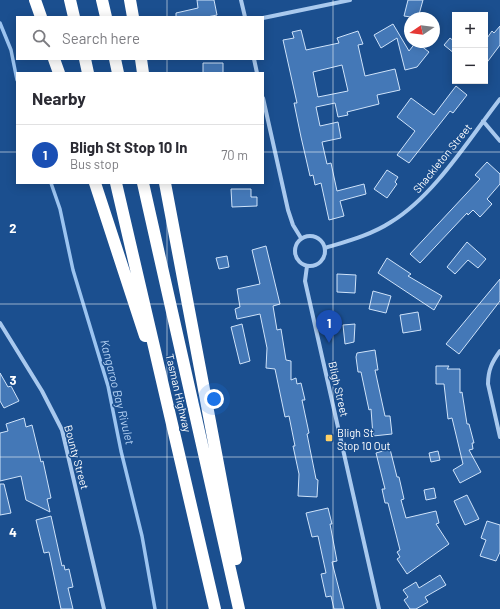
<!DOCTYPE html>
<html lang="en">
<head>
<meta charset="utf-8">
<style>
	body { margin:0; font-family:Barlow,sans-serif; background:#f7f7f7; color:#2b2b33 }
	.controls { position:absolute; right:12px; top:12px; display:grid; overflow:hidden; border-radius:0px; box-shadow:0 2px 10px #0003 }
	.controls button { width:36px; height:36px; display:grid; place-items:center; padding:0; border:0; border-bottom:1px solid #e1e1e2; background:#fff; color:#2b2b33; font:20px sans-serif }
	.compass { position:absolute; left:404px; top:12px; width:36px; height:36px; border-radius:50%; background:#fff; box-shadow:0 2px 10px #0003; rotate:257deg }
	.you { position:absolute; left:214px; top:399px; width:14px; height:14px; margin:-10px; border:3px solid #fff; border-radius:50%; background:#1a73e8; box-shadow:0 0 0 6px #1a73e833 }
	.badge { display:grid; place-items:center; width:26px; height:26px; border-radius:50%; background:#8a764a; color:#fff; font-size:13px; font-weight:700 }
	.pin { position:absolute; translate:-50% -33px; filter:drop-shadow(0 1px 2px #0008) }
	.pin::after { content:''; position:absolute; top:21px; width:14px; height:12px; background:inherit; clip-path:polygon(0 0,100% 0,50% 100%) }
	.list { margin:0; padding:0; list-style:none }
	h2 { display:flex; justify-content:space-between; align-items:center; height:52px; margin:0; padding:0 16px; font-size:17px }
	h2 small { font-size:13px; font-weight:400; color:#7c7c81 }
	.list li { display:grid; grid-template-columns:26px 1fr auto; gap:12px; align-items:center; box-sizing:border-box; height:60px; padding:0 16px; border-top:1px solid #e1e1e2 }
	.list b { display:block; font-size:15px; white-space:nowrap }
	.list p { margin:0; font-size:13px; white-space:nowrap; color:#7c7c81 }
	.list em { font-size:13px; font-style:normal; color:#7c7c81 }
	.icon { flex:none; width:22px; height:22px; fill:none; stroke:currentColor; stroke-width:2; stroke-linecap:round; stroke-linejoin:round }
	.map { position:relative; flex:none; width:500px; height:609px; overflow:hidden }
	.search { position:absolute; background:#fff; box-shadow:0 2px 10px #0003; left:16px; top:16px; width:248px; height:44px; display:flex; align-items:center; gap:10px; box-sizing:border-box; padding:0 14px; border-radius:0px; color:#7c7c81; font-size:15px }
	.panel { position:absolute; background:#fff; box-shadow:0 2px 10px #0003; left:16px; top:72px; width:248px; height:112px; border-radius:0px }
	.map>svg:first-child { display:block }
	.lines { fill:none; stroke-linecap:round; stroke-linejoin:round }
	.stream { stroke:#9cc4f0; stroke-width:3.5 }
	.building { fill:#4478b7; stroke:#cfe3fa; fill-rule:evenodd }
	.street { stroke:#a9c9ee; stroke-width:4 }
	.highway { stroke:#fff; stroke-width:12 }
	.grid { fill:none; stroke:#fff; stroke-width:1; stroke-opacity:0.55 }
	.poi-dot { fill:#ffd166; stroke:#1b4f8f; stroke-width:1.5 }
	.labels { text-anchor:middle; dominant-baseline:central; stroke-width:3; stroke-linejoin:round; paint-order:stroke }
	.street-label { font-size:11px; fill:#fff; stroke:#1b4f8f }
	.poi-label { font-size:11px; fill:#fff; stroke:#1b4f8f; text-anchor:start }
	.water-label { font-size:12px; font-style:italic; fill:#b5d3f5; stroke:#1b4f8f }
	.grid-label { font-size:13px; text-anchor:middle; font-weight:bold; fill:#fff; stroke:#1b4f8f; stroke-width:3; stroke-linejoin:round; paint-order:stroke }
</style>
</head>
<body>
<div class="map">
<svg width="500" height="609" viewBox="0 0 500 609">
	<rect width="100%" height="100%" fill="#1b4f8f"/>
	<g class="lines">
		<path class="stream" d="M0,23L11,50L17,80
			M51,183L60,209L73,270L108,386L121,451L142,536L155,609"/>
	</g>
	<path class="building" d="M197,0H214L217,15L207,17H176V13L198,8Z
		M408,0H423L418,18L404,16Z
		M393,24L409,51L416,42L429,52L417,67L405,70L397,38L381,48L374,35Z
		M500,26V45L485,65V41L492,31L494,33Z
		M301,30L306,50L339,43L337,38L358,31L363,44L358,45L365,76L395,69L400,90L377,95L379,104L347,112L348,115L338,117L335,103L316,107L320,126L338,122L341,138L322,142L327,164L331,163L337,191L364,184L366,194L340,201L344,216L329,220L321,183L315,185L313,175L310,176L301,137L294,103H297L283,40L294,38L292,32ZM342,65L348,91L318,97L313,72Z
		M450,38L455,42V54L444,45Z
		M203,63H223V73H203Z
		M456,86L467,95L453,113L450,111L409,163L397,155L415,131L397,117L411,98L434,115Z
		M487,162L500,174V184L487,199L492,204L480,217L473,210L468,215L467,213L420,263L410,254L480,179L475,175Z
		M387,170L398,177L395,182L397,184L387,198L374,189Z
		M231,189H251V197H257V206L232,207Z
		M467,242L486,259L478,268L468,260L455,274L447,267Z
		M266,246L280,304L273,306L277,330L281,329L286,360L291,361V380L296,378L297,384L301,383L305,400H302L309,433L307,434L316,479L318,480L317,497L298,496L299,474L293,446H295L289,416L285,417L275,369L266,368L267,348L260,314L237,319L235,309L240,307L237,289L260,284L252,250Z
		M227,256L229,267L219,269L216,258Z
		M387,258L411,274L408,276L442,296L434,310L378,273Z
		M337,274L356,275L355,293L337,292Z
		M500,279V301L459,354L446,344Z
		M373,291L391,296L386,313L369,309Z
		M418,312L421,330L403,333L400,315Z
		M242,324L250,361L240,364L231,327Z
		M355,324L354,342L345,344L343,325Z
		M375,350L378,370H375L385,416H390L392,434L373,436L371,409L369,410L361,372H358L356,357L357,353Z
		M436,366H449L447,369H460V393L462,392L467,424H469L474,443H472L473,449L469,450L481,472L460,483L453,470L463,464L452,418L448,419L444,384H436Z
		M0,373L8,387L11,386L19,401L4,408L0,401Z
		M24,418L26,427L32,425L41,462L43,461L51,498L47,499L50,512L26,500L21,476L0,481V433L8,431L6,424Z
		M390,449L397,477H399L404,499L401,500L406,518L436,511L439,523L436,524L449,544L407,574L397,559L400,557L397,552L400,550L388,503H385L382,489H385L376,453Z
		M438,451L440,460L431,462L429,453Z
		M0,484H4L11,513L0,515Z
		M434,488L436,498L426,500L424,490Z
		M467,495L479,519L465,525L454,501Z
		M328,508L332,524H330L337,561L332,562L344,609H334L331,596L326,597L321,574L326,573L318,536L312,537L306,513Z
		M51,516L62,566L64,565L65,570L69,569L73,587L68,588L73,609H61L49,552L44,553L36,520Z
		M487,521L500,525V552L496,561L480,556L486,540L481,538Z
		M440,575L446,585L425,597L428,602L416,609H410L404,600L408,597L403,590L416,582L419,588Z"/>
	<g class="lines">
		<path class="street" d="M241,0L245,17
			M263,18L350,0
			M254,59L257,73
			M263,98L288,210L293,225L301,238
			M483,121L500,141
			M295 251a15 15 0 1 1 30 0a15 15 0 1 1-30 0Z
			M325,248C348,241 371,235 391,222C434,196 469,139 500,99
			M307,266L305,281L379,609
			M0,323L42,391L62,430L104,609
			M500,351C492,362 488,370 488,384L500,437"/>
		<path class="highway" d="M35,0L41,17
			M70,0L74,17
			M102,0L106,17
			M130,0L133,17
			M54,59L59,73
			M85,59L88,73
			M115,59L118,73
			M141,59L143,73
			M95,183L145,336
			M116,183L215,609
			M143,183L239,609
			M165,183L236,559"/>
	</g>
	<path class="grid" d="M167,0V17M333,0V609M167,59V73M0,152H17M263,152H500M167,183V609M0,304H500M0,457H500"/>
	<rect class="poi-dot" x="325" y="434" width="8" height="8" rx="2"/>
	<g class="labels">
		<g class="street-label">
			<text transform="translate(442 158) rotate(-51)">Shackleton Street</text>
			<text transform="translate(339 389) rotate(77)">Bligh Street</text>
			<text transform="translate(179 393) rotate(77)">Tasman Highway</text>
			<text transform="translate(77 457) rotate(75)">Bounty Street</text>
		</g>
		<g class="poi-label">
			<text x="337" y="432">Bligh St<tspan x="337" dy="13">Stop 10 Out</tspan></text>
		</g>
		<g class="water-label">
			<text transform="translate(118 392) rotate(76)">Kangaroo Bay Rivulet</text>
		</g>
	</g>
	<g class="grid-label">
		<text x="13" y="233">2</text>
		<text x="13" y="385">3</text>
		<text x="13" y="537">4</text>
	</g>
</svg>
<div class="controls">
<button>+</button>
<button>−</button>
</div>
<svg class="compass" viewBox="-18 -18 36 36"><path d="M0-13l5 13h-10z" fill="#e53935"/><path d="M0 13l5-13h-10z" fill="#7c7c81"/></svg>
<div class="you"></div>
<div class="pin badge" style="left:329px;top:343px;background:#1a4fb4">1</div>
<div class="search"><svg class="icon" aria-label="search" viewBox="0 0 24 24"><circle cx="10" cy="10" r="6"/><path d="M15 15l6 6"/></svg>Search here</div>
<section class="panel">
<h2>Nearby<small></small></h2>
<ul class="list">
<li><span class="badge" style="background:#1a4fb4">1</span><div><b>Bligh St Stop 10 In</b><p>Bus stop</p></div><em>70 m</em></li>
</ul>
</section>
</div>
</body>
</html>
